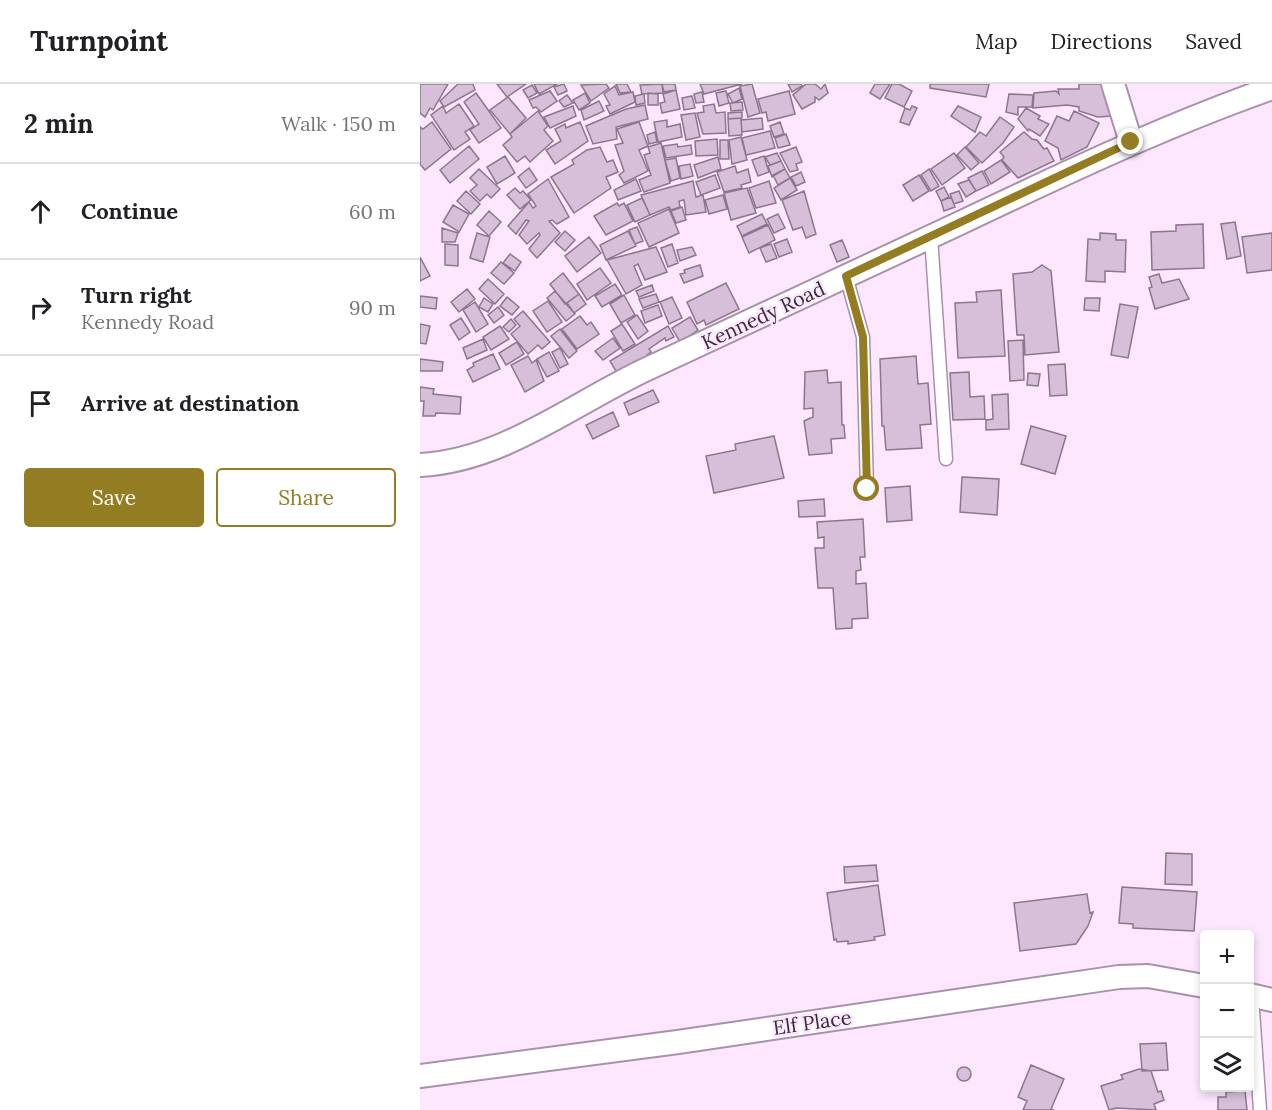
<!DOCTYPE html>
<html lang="en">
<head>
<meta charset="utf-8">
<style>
	body { margin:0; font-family:Lora,serif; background:#f2f2f2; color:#202124 }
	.controls { position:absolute; right:18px; bottom:18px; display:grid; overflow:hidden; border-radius:6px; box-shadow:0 3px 9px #0003 }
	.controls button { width:54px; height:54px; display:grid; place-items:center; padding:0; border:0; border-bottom:2px solid #e0e0e0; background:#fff; color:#202124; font:30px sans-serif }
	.stop { position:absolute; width:18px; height:18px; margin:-14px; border:4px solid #937c22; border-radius:50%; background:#fff }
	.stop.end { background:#937c22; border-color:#fff; box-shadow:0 2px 6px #0008 }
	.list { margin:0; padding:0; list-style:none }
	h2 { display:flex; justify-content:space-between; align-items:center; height:78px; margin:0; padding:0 24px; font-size:26px }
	h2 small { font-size:20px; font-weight:400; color:#757577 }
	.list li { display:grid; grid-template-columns:39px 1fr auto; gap:18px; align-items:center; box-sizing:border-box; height:96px; padding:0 24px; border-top:2px solid #e0e0e0 }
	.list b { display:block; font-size:22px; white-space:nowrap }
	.list p { margin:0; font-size:20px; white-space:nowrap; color:#757577 }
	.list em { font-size:20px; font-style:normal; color:#757577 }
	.actions { display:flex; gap:12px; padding:18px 24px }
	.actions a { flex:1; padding:14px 0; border:2px solid #937c22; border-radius:6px; text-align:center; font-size:21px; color:#937c22 }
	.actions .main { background:#937c22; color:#fff }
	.icon { flex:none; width:33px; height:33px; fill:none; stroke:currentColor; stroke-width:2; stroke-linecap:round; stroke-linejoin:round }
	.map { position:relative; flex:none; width:852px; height:1026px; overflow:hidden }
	header { display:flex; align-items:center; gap:36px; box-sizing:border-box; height:84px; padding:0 30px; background:#fff; border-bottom:2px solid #e0e0e0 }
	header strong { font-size:28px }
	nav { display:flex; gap:33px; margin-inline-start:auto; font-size:21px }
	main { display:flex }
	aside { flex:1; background:#fff }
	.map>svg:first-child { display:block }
	.building { fill:#d7bfda; stroke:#8c768e; stroke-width:1.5 }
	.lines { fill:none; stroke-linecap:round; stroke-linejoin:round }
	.lane-casing { stroke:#a991ab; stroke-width:15 }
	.street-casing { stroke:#a991ab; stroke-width:26 }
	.lane { stroke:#fff; stroke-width:12 }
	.street { stroke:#fff; stroke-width:22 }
	.route { stroke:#937c22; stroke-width:8 }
	.labels { text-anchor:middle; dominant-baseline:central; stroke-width:5; stroke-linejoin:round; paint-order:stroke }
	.street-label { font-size:20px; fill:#392f3a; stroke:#fce7fe }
</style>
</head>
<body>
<header>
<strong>Turnpoint</strong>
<nav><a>Map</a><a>Directions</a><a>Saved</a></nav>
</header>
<main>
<aside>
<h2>2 min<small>Walk · 150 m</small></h2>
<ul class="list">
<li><svg class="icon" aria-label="ahead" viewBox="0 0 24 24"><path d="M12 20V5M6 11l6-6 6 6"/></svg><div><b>Continue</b></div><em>60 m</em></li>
<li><svg class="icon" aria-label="right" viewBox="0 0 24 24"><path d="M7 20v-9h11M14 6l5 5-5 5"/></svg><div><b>Turn right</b><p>Kennedy Road</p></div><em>90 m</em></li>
<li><svg class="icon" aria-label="arrive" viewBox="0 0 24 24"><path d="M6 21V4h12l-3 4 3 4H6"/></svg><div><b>Arrive at destination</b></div></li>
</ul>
<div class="actions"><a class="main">Save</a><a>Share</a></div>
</aside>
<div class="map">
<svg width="852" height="1026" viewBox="0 0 852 1026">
	<rect width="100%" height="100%" fill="#fce7fe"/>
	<path class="building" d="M0,0H28L13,26L10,24L5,33L0,29Z
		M38,0H53L55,6L24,23L20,17Z
		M77,0H106L87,13Z
		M114,0H137L119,10Z
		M144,0L147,7L138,11L134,3Z
		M186,0L189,4L171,17L161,1Z
		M196,0H207L211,8L200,9Z
		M242,0H255L256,6L244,8Z
		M242,0L243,9L222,10L220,1Z
		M280,0H322L284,10Z
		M332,0L340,29L328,33L320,2Z
		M368,0H381L382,2L372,8Z
		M386,0H395L401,5L405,0L408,9L399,16L395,13V18L382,25L373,11Z
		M455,0H470L460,15L450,9Z
		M472,0H479L492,7L484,23L465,14Z
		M510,0H569L566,13L510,4Z
		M659,0H687L691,32L678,33L659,27V23L647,21L613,24L614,9L636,7L639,10L638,5H659Z
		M112,1L117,9L108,14L103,6Z
		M195,2L199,11L213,8L215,18L190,30L186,22L190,21L184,10Z
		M319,4L322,15L313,19L308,10Z
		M256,6L260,25L242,29L240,19L245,18L243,10Z
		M130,7L137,17L121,28L116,23L113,24L109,16Z
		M306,7L309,19L299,22L296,9Z
		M369,7L375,30L348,37L346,28L342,29L338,15Z
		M282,8L284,18L276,19L274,10Z
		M56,9L81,44L59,59L50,46L59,40L44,18Z
		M165,9L170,19L159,26L153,16Z
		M228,9L238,10V21H228Z
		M224,10L225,19L216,21L215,12Z
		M589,10L613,11L612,23H598V31L586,28Z
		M147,11L153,19L144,23L139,17Z
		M272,12L275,24L264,26L262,14Z
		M88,13L106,34L90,50L70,26Z
		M179,17L184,27L164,36L161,26Z
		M322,18L323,26L311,27L310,19Z
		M39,20L54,42L45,48L50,55L34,66L11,31L23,22L26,29Z
		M294,20L296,29L305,28L306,49L283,50L277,29L284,28L283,22Z
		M225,21L228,35L196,43L197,55L173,60L166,42L206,25Z
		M153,22L156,32L130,44L124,33Z
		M492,22L497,24L489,41L480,38L485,24L490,26Z
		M538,22L561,33L555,48L531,32Z
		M606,24L620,32L618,35L629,40L620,52L609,45L608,47L598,35Z
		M118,27L128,42L124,46L133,57L110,78L105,72L97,78L83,61L92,53L90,50Z
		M654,27L679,39L667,63L641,76L638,64L625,57L637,32L649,37Z
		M322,28V34L308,35V29Z
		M275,29L280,53L266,56L261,31Z
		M580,33L594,43L583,59L562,79L546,63L560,48L566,52Z
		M321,34L322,51L309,52L308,35Z
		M342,34L343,45L322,48L321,36Z
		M247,36V43L260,40L262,53L238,58L234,38Z
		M12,38L31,65L5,86L0,80V43L3,45Z
		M160,38L168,57L135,80L126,66L141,57L135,45L145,40L146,44Z
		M219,38L228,62L219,66L228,87L204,99L199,91L204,87L195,61L203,59L197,45Z
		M360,38L364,50L354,53L350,42Z
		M350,47L355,64L326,71L322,54Z
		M235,48L237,58L229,60L227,51Z
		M604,48L612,55L617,56L624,65L627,64L634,77L598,94L582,76L584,73L580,68Z
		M366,50L370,61L358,64L355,54Z
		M321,53L327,76L312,80L309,56Z
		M297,55L298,71L276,72L275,57Z
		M300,56H308L309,75H300Z
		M241,59L250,99L224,108L219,96L231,91L224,71L230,69L228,63Z
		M257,60L258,63L271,61L272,70L246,74L243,62Z
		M49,62L59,75L30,99L20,86Z
		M180,63L187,78L193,76L198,88L186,93L191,104L154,129L131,93L154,80L152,76L167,66Z
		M376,63L382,78L376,80L378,86L370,88L360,69Z
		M545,63L559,79L551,86L537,71Z
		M357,69L361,77L350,81L345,73Z
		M534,69L545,84L522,101L511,85Z
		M85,72L95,89L77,100L67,83Z
		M344,72L349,88L338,92L332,76Z
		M298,73L301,85L278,94L274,81Z
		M256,74L260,94L251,97L245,76Z
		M581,76L590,88L571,100L564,87Z
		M361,77L365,85L352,93L348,82Z
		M270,80L273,92L261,95L259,82Z
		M315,82L317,89L328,85L331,98L321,101L322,104L304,108L297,88Z
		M109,84L117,96L106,104L98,93Z
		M59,85L80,105L71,114L67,110L60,117L50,107L57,101L50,94Z
		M365,85L370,94L358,101L353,91Z
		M509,85L519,102L511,107L501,91Z
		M562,87L569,101L556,107L548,94Z
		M381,88L385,98L376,102L371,93Z
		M295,91L300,104L281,111L276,98Z
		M499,91L509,107L493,117L483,101Z
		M370,94L377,106L361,116L354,104Z
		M128,95L149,133L137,140L132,136L129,137L140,149L117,174L109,165L120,151L119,149L107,160L99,151L109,137L106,136L96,150L88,142L109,118L113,124L116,122L108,110Z
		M216,95L221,107L198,116L194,106Z
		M549,96L556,107L546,113L538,100Z
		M273,97L276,113L283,111L286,128L266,131L264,116L259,117L260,123L251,126L249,123L230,131L221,111Z
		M349,97L356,119L336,124L329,104Z
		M524,103L529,113L521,117L516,107Z
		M95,104L100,109L103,107L111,116L100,125L87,111Z
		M327,104L336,129L311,136L304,109Z
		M46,107L60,120L51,130L37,117Z
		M384,107L396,150L386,154L382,143L373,146L362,116Z
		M539,107L543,117L534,120L530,110Z
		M303,111L307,125L289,130L285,116Z
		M531,113L535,123L524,127L521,117Z
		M222,114L230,131L215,138L207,121Z
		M197,119L199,122L204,119L213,137L186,151L174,132Z
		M33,121L49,130L39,148L23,138Z
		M262,123L266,136L256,139L251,127Z
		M249,125L259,149L229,163L218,139Z
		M69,127L81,138L69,152L57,141Z
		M342,130L347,140L322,152L317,142Z
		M358,130L365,144L354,149L347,135Z
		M815,138L821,172L807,175L801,140Z
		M783,140L784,184L732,186L731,148L756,147V141Z
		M348,141L355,156L329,169L322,153Z
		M217,143L223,157L215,160L209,146Z
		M22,144L38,149L35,158H22Z
		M145,147L155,156L145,167L135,158Z
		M208,147L216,162L186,176L180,161Z
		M57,149L70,153L63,178L50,174Z
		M680,149L696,150V156H706L705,188L685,187V198L666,197L668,155L680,156Z
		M852,149V186L827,189L822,153Z
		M169,153L181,169L157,188L145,172Z
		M367,155L372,168L359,173L354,160Z
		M422,156L429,173L417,178L410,161Z
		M25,160L38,161V182L25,181Z
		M252,160L258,179L248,183L241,164Z
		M351,160L357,174L346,178L340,164Z
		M236,163L247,188L225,196L218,180L214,182L222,201L206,210L187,176Z
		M272,163L276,171L260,177L257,166Z
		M90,170L101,178L95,187L83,179Z
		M0,173L10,192L0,197Z
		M81,178L94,189L84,200L71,189Z
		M280,181L283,192L264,199L260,190L265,189L264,186Z
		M622,181L631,187L639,268L605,271L604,251H597L593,190L612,188Z
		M180,184L191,199L167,216L157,200Z
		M143,189L159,210L145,220L130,200Z
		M739,190L742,199L759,195L769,215L735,225L729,204L732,203L729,193Z
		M68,195L84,210L75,220L59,205Z
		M306,199L319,225L286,241L284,236L277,240L267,218Z
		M195,200L202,211L182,223L175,212Z
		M232,201L234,207L219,213L216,207Z
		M47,205L55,215L39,228L31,218Z
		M581,206L585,272L538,274L535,219L557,218L556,208Z
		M135,207L155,230L146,237L127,214Z
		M159,210L166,220L154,229L147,219Z
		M236,210L239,218L223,224L219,215Z
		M204,211L215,231L201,239L190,220Z
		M0,212L17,214L16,225L0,223Z
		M87,213L99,223L92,231L80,222Z
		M252,213L262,234L249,240L240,218Z
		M64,214L73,220L68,228L59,223Z
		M665,214H680L679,227L664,226Z
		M128,217L142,238L127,248L113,227Z
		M55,218L68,240L56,248L43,226Z
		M700,220L718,223L708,274L691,271Z
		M238,221L242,232L225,239L221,227Z
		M78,223L84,231L74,239L68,231Z
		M103,227L130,258L122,265L118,261L108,270L91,250L100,242L94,235Z
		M217,231L228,247L218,255L207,238Z
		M160,232L167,241L171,238L179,250L157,265L142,245Z
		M270,233L278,246L260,258L252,244Z
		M41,234L50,248L39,256L30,241Z
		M91,235L96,241L89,248L83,243Z
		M0,240L10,242L6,260L0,259Z
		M202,240L215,260L203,267L191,247Z
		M80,242L89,255L71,266L63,253Z
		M248,242L254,253L246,257L245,254L229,265L231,268L227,271L230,276L200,294L190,277Z
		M140,245L157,267L149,274L131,252Z
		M193,254L200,264L183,276L175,267Z
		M63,255L67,266L47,275L43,264Z
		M603,256L604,296L590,297L588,257Z
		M97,258L104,270L86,281L79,269Z
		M140,264L148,280L140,284L132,268Z
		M129,268L139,287L127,293L117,275Z
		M73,270L80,285L53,298L47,286L54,282L53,279Z
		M108,272L112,279L116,276L124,297L105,308L91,281Z
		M496,272L498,300L508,299L511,340L500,341L502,364L466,366L464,342H462L460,275Z
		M0,275L23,278L22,287H0Z
		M645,280L647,311L630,312L628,281Z
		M407,286L408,299L421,298L422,341H424L425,354L411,355L412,369L389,371L384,337L393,333V324L384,325L385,288Z
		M549,288L550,313L564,312L565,335L533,336L530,289Z
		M608,289L620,290L618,302L607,301Z
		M0,303L14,305L13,310L41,313L40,330L16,329L15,332H3L4,317H0Z
		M233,306L239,318L209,331L204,319Z
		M588,310L589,345L566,346V336L573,335L572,311Z
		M193,328L199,342L173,355L166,341Z
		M611,342L646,352L635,390L601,380Z
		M354,352L364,394L294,409L286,372L316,366L315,360Z
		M542,393L579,395L577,431L540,428Z
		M490,402L492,436L467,438L465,404Z
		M404,415L405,432L379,433L378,417Z
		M443,435L445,473H440L441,486L436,487V500L446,499L448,534L432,535V544L416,545L413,504H398L395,464H404V453L398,454L397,438Z
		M746,769L772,770V801L745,800Z
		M456,781L458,797L425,799L424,783Z
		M458,801L465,851L454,853L455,856L428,860V857L417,858L416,855L414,856L407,809Z
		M702,803L777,808L774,847L713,844V840L699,839Z
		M667,810L670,829L673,828L668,842L656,860L600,867L594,819Z
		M746,959L748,986L722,987L720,960Z
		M611,981L644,995L631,1025L634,1026H603L607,1017L598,1013Z
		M537 990a7 7 0 1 1 14 0a7 7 0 1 1-14 0Z
		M719,985L731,987L738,1008L741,1007L744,1016L734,1020L736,1026L696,1024L689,1026L681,1002L703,995L701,991Z
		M825,1007L827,1026H798V1013H806V1008Z"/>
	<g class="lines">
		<defs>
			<path id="lane" d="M511,152L526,375
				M426,192L443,253L447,405
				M832,912L840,1026"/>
			<path id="street" d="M693,0L711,58
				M0,381C83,377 154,319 227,285C331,237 434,188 538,140C641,91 744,42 852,4
				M830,911L852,916
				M0,992L258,958L699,893L728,892L784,902"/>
		</defs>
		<use href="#lane" class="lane-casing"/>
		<use href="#street" class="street-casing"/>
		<use href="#lane" class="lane"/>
		<use href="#street" class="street"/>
	</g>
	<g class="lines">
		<path class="route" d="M447,405L443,253L426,192L711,58"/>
	</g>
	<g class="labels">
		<g class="street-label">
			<text transform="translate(343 231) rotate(-25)">Kennedy Road</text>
			<text transform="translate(392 938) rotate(-8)">Elf Place</text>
		</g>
	</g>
</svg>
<div class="controls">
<button>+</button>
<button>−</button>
<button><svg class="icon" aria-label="layers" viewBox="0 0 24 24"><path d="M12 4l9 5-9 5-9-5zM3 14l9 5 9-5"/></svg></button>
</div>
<div class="stop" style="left:447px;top:405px"></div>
<div class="stop end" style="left:711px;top:58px"></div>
</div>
</main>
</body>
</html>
